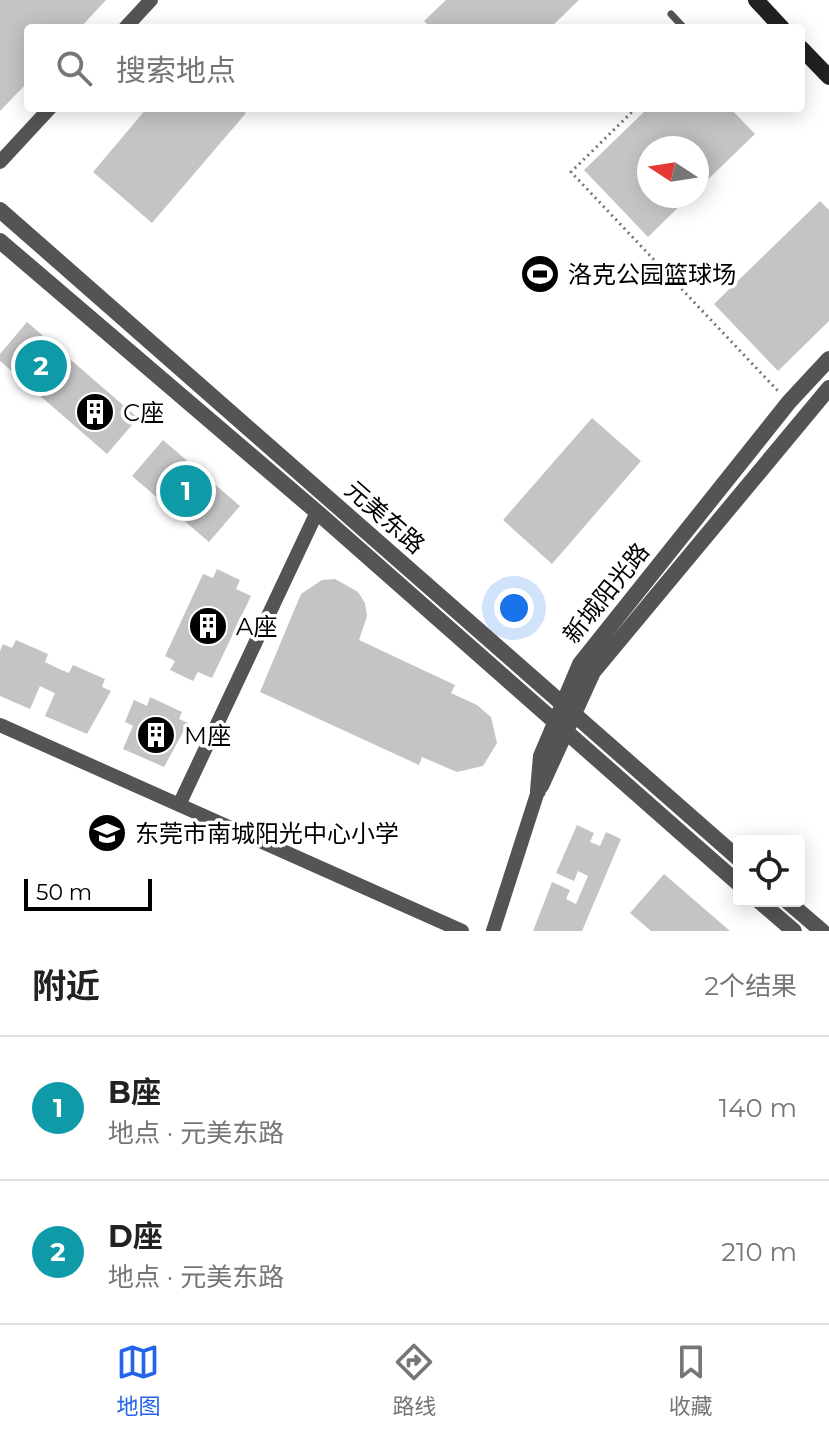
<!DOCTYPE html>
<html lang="zh">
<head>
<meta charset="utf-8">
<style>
	body { margin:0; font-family:Montserrat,"Noto Sans SC",sans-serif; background:#f2f2f2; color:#222 }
	.controls { position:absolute; right:24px; bottom:24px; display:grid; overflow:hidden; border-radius:8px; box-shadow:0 4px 20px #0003 }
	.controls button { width:72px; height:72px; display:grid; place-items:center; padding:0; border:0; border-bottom:2px solid #e0e0e0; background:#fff; color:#222; font:40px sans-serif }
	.compass { position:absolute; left:637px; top:136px; width:72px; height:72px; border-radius:50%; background:#fff; box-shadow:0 4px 20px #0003; rotate:282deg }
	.scale { position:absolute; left:24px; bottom:20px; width:128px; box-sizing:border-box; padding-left:8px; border:4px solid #000; border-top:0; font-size:22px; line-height:28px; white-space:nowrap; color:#000; -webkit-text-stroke:6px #fff; paint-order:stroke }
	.you { position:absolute; left:514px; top:608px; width:28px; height:28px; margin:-20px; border:6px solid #fff; border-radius:50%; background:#1a73e8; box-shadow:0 0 0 12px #1a73e833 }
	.badge { display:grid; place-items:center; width:52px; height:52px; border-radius:50%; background:#2563eb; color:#fff; font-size:26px; font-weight:700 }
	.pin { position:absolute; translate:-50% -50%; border:4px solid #fff; box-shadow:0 2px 8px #0006 }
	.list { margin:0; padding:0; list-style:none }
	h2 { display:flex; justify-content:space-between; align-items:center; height:104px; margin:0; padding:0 32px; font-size:34px }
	h2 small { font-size:26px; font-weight:400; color:#767676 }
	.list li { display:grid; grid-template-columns:52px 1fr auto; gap:24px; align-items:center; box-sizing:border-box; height:144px; padding:0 32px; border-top:2px solid #e0e0e0 }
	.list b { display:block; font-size:30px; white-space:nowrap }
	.list p { margin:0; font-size:26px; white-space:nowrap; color:#767676 }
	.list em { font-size:26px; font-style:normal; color:#767676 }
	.icon { flex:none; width:44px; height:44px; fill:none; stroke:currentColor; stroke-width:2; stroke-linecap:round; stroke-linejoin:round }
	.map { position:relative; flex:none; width:829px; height:931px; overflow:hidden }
	.search { position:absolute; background:#fff; box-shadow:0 4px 20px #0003; left:24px; right:24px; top:24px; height:88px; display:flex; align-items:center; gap:20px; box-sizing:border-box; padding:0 28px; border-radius:8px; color:#767676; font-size:30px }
	.sheet { height:392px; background:#fff }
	nav { display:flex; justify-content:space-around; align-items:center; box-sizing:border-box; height:112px; border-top:2px solid #e0e0e0; background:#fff; font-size:22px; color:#767676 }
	nav a { display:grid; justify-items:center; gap:4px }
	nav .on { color:#2563eb }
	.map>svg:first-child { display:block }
	.building { fill:#c4c4c4 }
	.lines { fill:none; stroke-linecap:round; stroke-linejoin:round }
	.path { stroke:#767676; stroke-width:3; stroke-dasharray:2 4; stroke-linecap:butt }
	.service { stroke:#545454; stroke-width:7 }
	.minor { stroke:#545454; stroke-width:14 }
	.tertiary { stroke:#545454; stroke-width:16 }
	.secondary { stroke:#212121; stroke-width:16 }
	.labels { text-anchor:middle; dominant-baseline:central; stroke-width:7; stroke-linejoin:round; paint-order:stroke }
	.poi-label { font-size:24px; fill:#000; stroke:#fff; text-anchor:start }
	.street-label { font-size:24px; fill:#000; stroke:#fff }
</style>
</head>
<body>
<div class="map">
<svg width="829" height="931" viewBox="0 0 829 931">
	<rect width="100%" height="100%" fill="#fff"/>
	<path class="building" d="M0,0H106L80,28H28V82L0,111Z
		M446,0H579L550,28H431L424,21Z
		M147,108H241L246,113L152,223L93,172Z
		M648,108H730L755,134L697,190V148H649V196H690L648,237L584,170Z
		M820,201L829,210V321L778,371L714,304Z
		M27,322L138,418L107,454L0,361V354Z
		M592,418L641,461L552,564L503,520Z
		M163,440L240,506L209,542L132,476Z
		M217,569L240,580L236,589L251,596L212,678L198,672L193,681L170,670L175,661L165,656L203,574L213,578Z
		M335,579L358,592L365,603L367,616L359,640L455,685L451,693L477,705L491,717L497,743L483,766L457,772L422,757L419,765L260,692L301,594L322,580Z
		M16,640L48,654L45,662L57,668L69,673L73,665L105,679L102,687L111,691L87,734L45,716L55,693L48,690L40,686L30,709L0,696V651L3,644L12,648Z
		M150,697L182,712L179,719L188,723L164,767L123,749L133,726L125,722L134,700L147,706Z
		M577,825L594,833L590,842L600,846L606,832L621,839L582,931H533L552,882L570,890L566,899L576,904L588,876L578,871L574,881L556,873Z
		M664,874L730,931H651L630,913Z"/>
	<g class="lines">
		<path class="path" d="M636,108L571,172L778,391"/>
		<path class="service" d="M671,14L684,28"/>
		<path class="minor" d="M125,28L151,0
			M0,162L50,108
			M0,725L462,931
			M179,805L317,512
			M493,931L538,791"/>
		<path class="tertiary" d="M0,210L739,859
			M0,241L317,512L739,884
			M541,786L593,672L829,388
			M538,791L541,756L580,664L789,402L829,359
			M759,901L794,931
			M787,901L822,931"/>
		<path class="secondary" d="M756,0L782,28
			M801,48L829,77"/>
	</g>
	<defs>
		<symbol id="stadium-disc" viewBox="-11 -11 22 22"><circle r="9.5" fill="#000" stroke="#fff"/><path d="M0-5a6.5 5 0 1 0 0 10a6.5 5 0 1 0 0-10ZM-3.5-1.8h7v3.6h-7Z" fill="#fff"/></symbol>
		<symbol id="building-disc" viewBox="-11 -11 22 22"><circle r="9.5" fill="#000" stroke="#fff"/><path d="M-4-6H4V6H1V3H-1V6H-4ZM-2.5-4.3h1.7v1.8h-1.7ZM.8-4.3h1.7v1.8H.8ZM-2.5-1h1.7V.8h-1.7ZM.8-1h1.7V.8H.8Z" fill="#fff"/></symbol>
		<symbol id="school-disc" viewBox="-11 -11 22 22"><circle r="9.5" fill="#000" stroke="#fff"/><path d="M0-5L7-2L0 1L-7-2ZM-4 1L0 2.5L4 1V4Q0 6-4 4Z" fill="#fff"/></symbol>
	</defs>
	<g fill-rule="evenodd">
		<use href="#stadium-disc" x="518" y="252" width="44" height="44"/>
		<use href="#building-disc" x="73" y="390" width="44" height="44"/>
		<use href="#building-disc" x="186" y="604" width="44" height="44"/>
		<use href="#building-disc" x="134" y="713" width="44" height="44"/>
		<use href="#school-disc" x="85" y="811" width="44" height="44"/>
	</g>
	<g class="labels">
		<g class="poi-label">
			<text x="568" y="274">洛克公园篮球场</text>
			<text x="123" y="412">C座</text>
			<text x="236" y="626">A座</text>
			<text x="184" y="735">M座</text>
			<text x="135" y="833">东莞市南城阳光中心小学</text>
		</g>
		<g class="street-label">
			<text transform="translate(385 517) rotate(41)">元美东路</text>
			<text transform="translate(606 593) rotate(-51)">新城阳光路</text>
		</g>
	</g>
</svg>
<div class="controls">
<button><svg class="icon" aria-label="locate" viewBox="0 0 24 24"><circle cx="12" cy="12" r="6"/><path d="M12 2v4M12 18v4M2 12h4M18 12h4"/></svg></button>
</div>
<svg class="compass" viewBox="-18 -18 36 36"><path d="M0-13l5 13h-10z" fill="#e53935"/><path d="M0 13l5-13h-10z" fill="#767676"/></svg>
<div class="scale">50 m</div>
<div class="you"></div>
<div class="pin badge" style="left:186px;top:491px;background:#0f9aa8">1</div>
<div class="pin badge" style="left:41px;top:366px;background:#0f9aa8">2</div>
<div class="search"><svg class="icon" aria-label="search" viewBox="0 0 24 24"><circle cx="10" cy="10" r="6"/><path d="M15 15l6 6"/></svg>搜索地点</div>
</div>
<section class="sheet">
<h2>附近<small>2个结果</small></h2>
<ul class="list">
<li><span class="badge" style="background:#0f9aa8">1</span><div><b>B座</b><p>地点 · 元美东路</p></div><em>140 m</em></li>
<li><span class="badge" style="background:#0f9aa8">2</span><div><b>D座</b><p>地点 · 元美东路</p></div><em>210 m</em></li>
</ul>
</section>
<nav>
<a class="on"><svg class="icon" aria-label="map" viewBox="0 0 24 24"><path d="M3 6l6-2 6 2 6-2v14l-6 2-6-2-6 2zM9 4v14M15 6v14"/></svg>地图</a>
<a><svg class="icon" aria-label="directions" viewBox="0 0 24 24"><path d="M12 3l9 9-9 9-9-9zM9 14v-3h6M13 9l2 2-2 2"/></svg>路线</a>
<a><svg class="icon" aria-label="saved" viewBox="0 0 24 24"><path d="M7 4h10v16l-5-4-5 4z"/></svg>收藏</a>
</nav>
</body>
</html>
